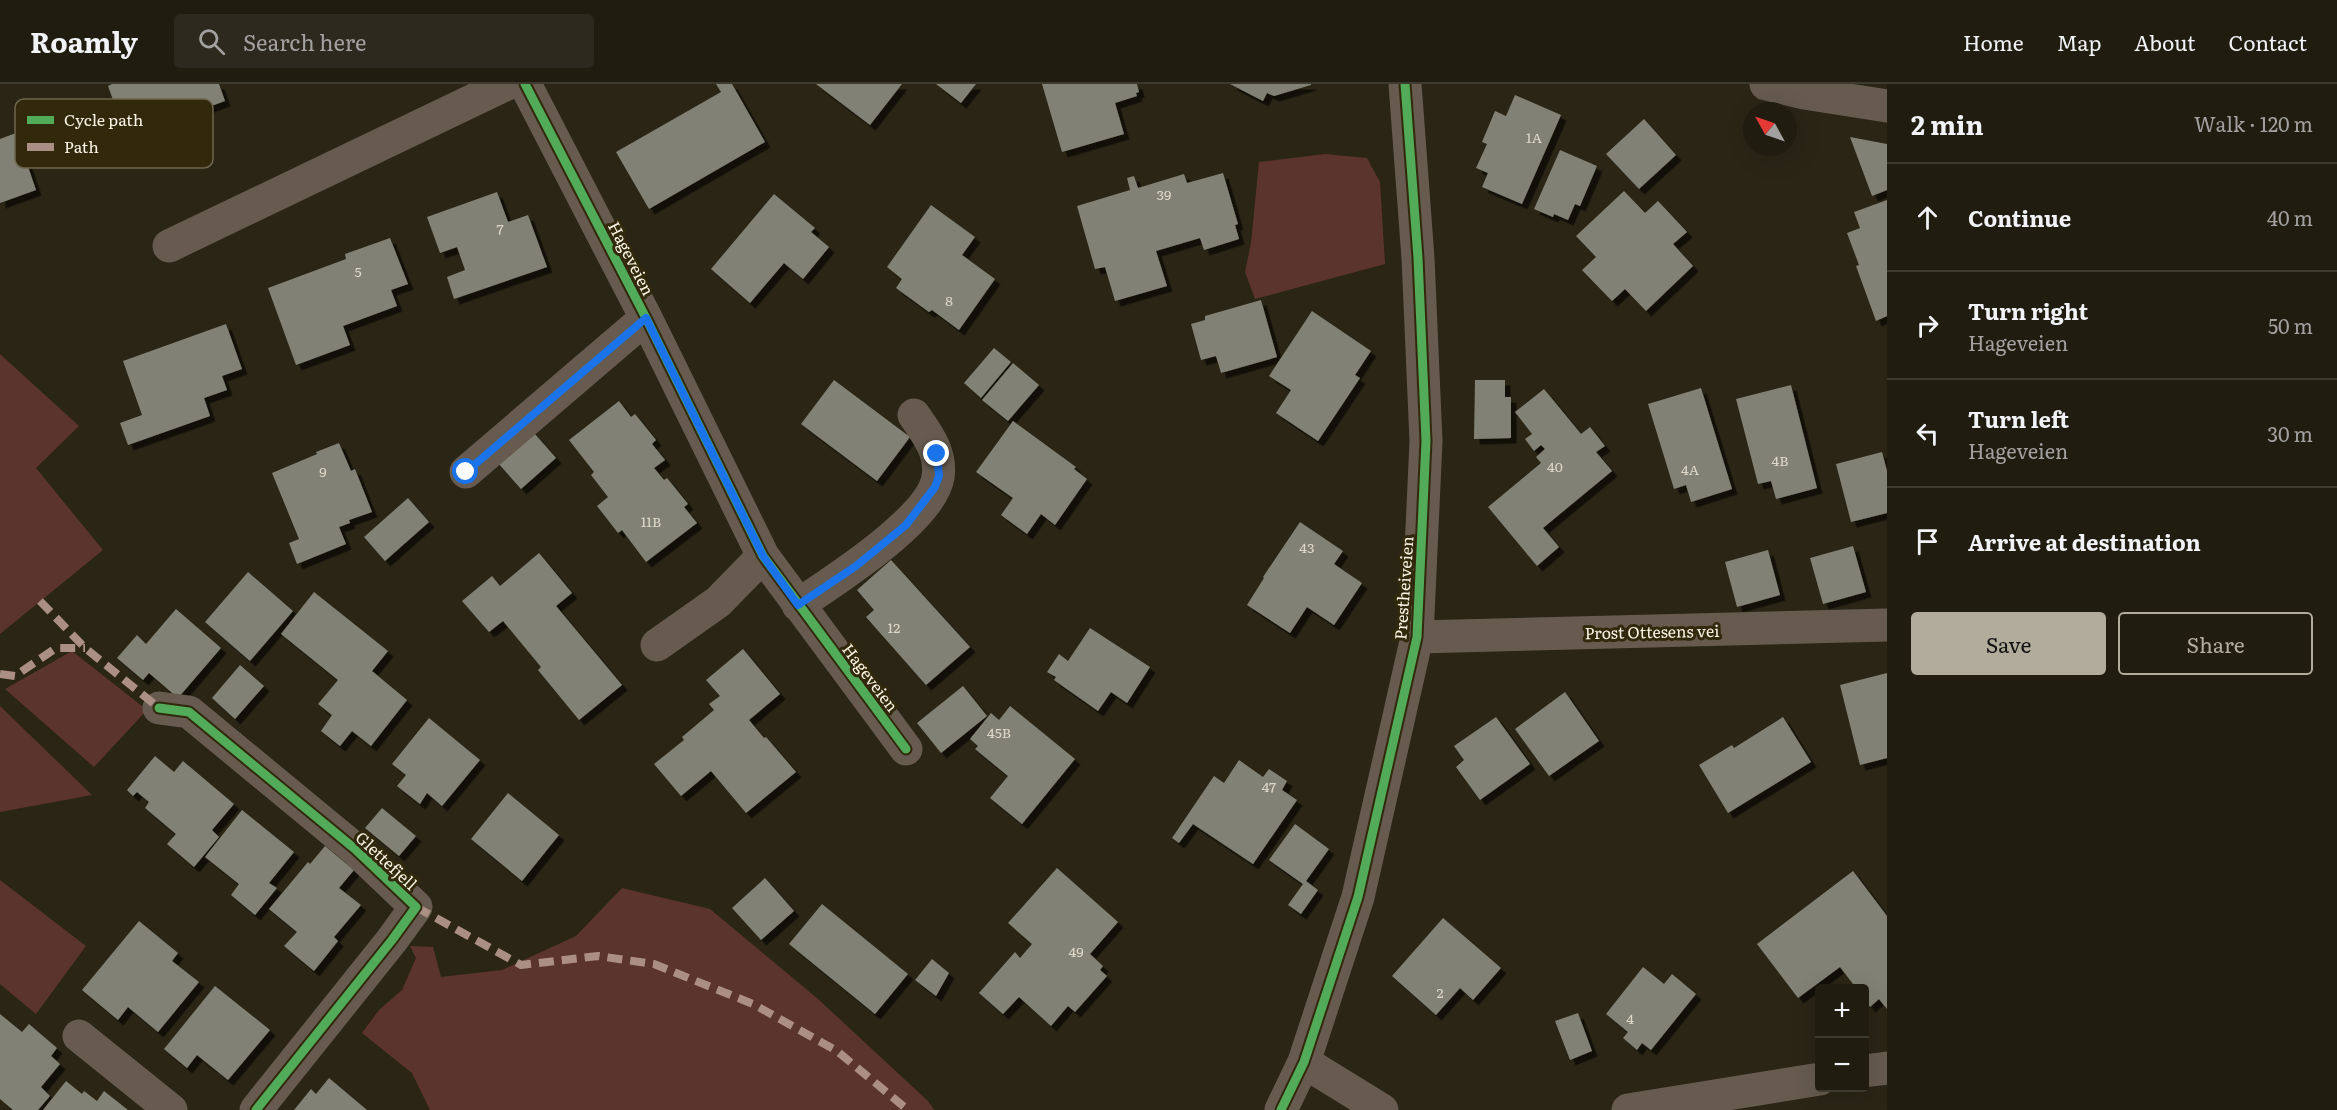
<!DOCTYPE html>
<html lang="en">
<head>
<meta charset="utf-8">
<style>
	body { margin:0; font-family:Literata,serif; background:#2d291e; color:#f1f3f6 }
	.controls { position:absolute; right:18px; bottom:18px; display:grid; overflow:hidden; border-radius:6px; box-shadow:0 6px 24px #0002 }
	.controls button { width:54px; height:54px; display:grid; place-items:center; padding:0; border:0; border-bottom:2px solid #3d3a30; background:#201c10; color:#f1f3f6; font:30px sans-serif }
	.compass { position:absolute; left:1743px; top:18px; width:54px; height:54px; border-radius:50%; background:#201c10; box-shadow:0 6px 24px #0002; rotate:310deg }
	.stop { position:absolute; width:18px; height:18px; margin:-14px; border:4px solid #1a73e8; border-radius:50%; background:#fff }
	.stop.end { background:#1a73e8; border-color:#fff; box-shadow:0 2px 6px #0008 }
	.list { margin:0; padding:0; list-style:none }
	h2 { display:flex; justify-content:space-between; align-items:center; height:78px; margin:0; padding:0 24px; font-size:26px }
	h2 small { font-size:20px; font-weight:400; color:#a2a19f }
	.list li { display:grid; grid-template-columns:39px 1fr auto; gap:18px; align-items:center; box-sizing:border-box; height:108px; padding:0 24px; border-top:2px solid #3d3a30 }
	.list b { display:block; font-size:22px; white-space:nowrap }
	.list p { margin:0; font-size:20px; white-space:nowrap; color:#a2a19f }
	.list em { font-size:20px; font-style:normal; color:#a2a19f }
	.actions { display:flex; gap:12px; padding:18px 24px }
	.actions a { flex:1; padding:14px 0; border:2px solid #b1ac9c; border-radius:6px; text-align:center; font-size:21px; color:#b1ac9c }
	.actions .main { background:#b1ac9c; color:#111 }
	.icon { flex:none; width:33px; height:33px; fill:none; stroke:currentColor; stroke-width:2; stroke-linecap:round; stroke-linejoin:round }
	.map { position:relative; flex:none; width:1887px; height:1026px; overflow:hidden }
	header { display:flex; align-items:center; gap:36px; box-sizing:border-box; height:84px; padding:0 30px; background:#201c10; border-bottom:2px solid #3d3a30 }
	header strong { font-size:28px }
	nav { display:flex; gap:33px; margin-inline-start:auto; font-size:21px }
	.search { width:420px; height:54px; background:#2d291e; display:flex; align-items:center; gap:15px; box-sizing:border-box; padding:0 21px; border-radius:6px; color:#a2a19f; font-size:22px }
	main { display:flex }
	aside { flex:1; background:#201c10 }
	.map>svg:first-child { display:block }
	.green { fill:#5c342e }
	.building { fill:#818174; filter:url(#shadow) }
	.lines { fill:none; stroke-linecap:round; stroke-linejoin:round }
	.minor { stroke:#665b4e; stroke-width:33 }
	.quiet { stroke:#ac8f84; stroke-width:8; stroke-dasharray:15 8; stroke-linecap:butt }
	.cycleway-casing { stroke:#32290d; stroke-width:13 }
	.cycleway { stroke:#51ab58; stroke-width:9 }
	.route { stroke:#1a73e8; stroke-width:8 }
	.labels { text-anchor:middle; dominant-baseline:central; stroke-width:6; stroke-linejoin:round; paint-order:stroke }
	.number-label { font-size:14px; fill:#dcd7c8 }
	.street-label { font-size:16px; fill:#faf4e4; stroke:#32290d }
	.key { fill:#32290d; stroke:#6e664e; stroke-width:1.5 }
	.key-label { font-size:16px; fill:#faf4e4 }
</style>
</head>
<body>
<header>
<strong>Roamly</strong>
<div class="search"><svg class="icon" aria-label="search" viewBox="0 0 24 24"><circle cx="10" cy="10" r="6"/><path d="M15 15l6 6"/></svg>Search here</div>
<nav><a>Home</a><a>Map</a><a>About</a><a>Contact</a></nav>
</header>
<main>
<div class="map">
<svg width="1887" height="1026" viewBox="0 0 1887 1026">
	<defs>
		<filter id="shadow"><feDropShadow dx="5.5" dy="5.5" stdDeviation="0" flood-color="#0009"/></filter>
	</defs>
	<rect width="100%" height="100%" fill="#2a2515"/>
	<path class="green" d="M1325,70L1367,74L1380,98L1385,180L1255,215L1245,188L1251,159L1259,78Z
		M0,270L79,342L36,384L103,466L0,550Z
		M72,567L147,626L94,683L5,605Z
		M0,622L92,711L0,728Z
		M0,796L86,862L36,930L0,900Z
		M622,804L710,825L818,915L928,1017L934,1026H430L412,989L362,949L379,926L402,906L416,874L410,862L433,863L441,893L502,886L576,852Z"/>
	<path class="building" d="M112,0H219L225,17L181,33L187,50L134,69L128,52H126L108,2Z
		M716,0H732L765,58L649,125L616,68L721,8Z
		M816,0H902L870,41Z
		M936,0H976L961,19Z
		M1042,0H1137L1139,8L1136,9L1137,12L1115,19L1124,50L1062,68Z
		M1230,0H1311V1L1274,12L1267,9L1263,17Z
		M1515,11L1561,31L1522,120L1482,103L1488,89L1476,84L1487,60L1482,58L1495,27L1506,32Z
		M1644,35L1676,71L1639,105L1606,70Z
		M16,49L19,59L26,56L32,72L25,74L36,106L0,119V55Z
		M1850,53L1887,60V106L1872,112Z
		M1560,66L1597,82L1580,122L1575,120L1568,136L1554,130L1553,133L1534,125Z
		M1223,89L1238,140L1235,141L1239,155L1204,166L1200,154L1156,167L1167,202L1115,217L1105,183L1095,185L1077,122L1130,106L1127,94L1134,92L1138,104L1184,90L1187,99Z
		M1624,107L1645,129L1658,117L1687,148L1673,160L1693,182L1646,227L1625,205L1612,217L1582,186L1596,173L1576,152Z
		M497,108L508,138L528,131L547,183L454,215L447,193L465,186L457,163L440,169L427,133Z
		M774,110L815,144L811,148L829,163L803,195L784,179L750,219L711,185Z
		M1887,116V232L1876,237L1856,182L1859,181L1847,149L1860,144L1854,128Z
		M931,121L975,153L962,171L995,195L959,246L932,226L929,228L896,204L902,195L887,183Z
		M390,154L408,200L391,206L397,222L343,242L350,261L296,281L268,204L346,175L345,170Z
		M1261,216L1277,273L1221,289L1216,272L1201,276L1191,240L1205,236V232Z
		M1312,227L1371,267L1355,291L1360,294L1318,357L1276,329L1291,306L1269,292Z
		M226,240L242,285L222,292L227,306L204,314L210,332L128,361L120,339L142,331L123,277Z
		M994,264L1011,278L981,314L964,299Z
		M1013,279L1039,301L1008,337L982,316Z
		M834,296L910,353L877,397L801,340Z
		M1475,296H1505V313H1511V354L1474,355Z
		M1791,301L1817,404L1776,415L1771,397L1758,400L1736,315Z
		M1701,304L1732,405L1691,418L1686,401L1674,405L1648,320Z
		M1544,305L1581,350L1590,343L1605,362L1596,368L1612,387L1543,444L1559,463L1537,482L1488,423L1541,379L1536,373L1545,365L1541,361L1534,367L1525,355L1532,350L1515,328Z
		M619,317L631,333L635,330L656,356L652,360L665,376L654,384L664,396L667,394L688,420L684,423L697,439L646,478L622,446L618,449L597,422L608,413L591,391L594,388L569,356Z
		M1013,337L1076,383L1074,385L1087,395L1055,441L1041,430L1027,450L1001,431L1013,414L976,388Z
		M534,349L556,374L521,405L498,379Z
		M339,359L351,387L355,385L372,428L349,436L350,439L339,443L346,460L297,480L289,459L299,455L272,389L317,370L316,368Z
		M1882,368L1887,387V429L1851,438L1836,380Z
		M408,414L429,438L385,477L364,453Z
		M1300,438L1343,467L1334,480L1362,499L1334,541L1307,523L1290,549L1247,521L1264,494L1263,493Z
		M1853,462L1866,508L1823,520L1810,474Z
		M1768,466L1780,511L1737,523L1725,478Z
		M539,469L572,509L556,522L622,601L579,636L538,586L541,583L503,537L489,548L462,517L492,492L500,502Z
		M891,476L970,563L926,601L866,533L874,526L857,506Z
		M248,488L293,527L250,577L205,538Z
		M314,508L388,567L372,587L407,616L371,662L352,647L340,662L321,647L332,631L318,620L338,596L281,550Z
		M176,525L221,564L178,614L149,589L143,596L117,574L137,551L146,560Z
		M1090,544L1150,583L1127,619L1111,608L1098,627L1054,596L1056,593L1047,588L1059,570L1068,577Z
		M743,565L780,610L749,636L764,654L766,653L796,688L746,729L711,687L681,712L654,680L684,656L682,653L714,626L709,620L720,612L706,596Z
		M240,581L264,602L235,635L212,614Z
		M1887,589V674L1860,681L1840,601Z
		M963,602L987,632L941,669L917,639Z
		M1565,608L1599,657L1549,692L1515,645Z
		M1010,622L1075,675L1022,740L990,714L1008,692L975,665L978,662L970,655L991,629L999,636Z
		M1496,633L1530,680L1480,716L1456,683L1464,676L1454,662Z
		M1783,633L1811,678L1728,729L1699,681L1732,661L1734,664Z
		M429,634L480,676L442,722L427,709L420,720L397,702L406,691L392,680Z
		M155,672L174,688L183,677L234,720L212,746L219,753L194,783L167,760L176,750L145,724L149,718L137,708L133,712L127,706Z
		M1239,676L1263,693L1269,685L1287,697L1282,706L1297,716L1253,780L1193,740L1179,759L1172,754L1214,692L1224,699Z
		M508,709L559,751L522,797L471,755Z
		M382,724L416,752L399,772L365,744Z
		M242,726L294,768L269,799L277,804L255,831L231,811L239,800L205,773Z
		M1295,740L1329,765L1306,797L1318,806L1301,830L1288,821L1303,800L1269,776Z
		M325,762L354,786L339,804L361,821L334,853L338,857L314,887L284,862L297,848L269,825L308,778L310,780Z
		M1057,784L1118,838L1090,870L1103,882L1100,886L1107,892L1075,928L1068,922L1051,942L1019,913L1003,930L979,909L1015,868L1020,874L1032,860L1008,839Z
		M1853,787L1887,832V925L1879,915L1870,923L1864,915V904H1856L1840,883L1798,914L1757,860Z
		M765,794L794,827L761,856L732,824Z
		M822,820L908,890L875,930L789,860Z
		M1443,834L1501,884L1473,916L1460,904L1436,931L1392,892Z
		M139,837L178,869L172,877L199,898L158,948L128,923L118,936L82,906Z
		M932,875L949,889L936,912L915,896Z
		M1643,883L1664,900L1672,890L1696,910L1651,966L1642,959L1637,966L1623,954L1628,948L1606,930Z
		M215,902L270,946L228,996L197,971L187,984L164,965Z
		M1578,929L1592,967L1570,976L1555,937Z
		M0,930L22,948L29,940L57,964L51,972L60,980L41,1003L50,1012L38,1026H13L0,1015Z
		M329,994L367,1026H294L311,1005L316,1010Z
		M66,997L82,1010L84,1007L97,1017L104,1007L128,1026H43Z"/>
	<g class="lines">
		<path class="minor" d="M525,0L646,234L763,472L906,665
			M1766,0L1804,9L1887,22
			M169,162L507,0
			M466,388L646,234
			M798,521C832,498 932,435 938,393C942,369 927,350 914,331
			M1417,553L1887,541
			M657,561L718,518L763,472
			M159,624L189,628L355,765L416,823L392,856L256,1026
			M79,952L171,1026
			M1304,978L1382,1026
			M1864,987L1887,984
			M1281,1026L1304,978L1358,813L1417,553L1426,357L1418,174L1405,0
			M1628,1026L1820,995"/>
		<path class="quiet" d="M40,517L85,564L159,624
			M0,590L15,592L56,564H85
			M416,823L521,881L598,872L654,880L753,920L837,967L908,1026"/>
		<defs>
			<path id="cycleway" d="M525,0L646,234L763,472L906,665
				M159,624L189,628L355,765L416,823L392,856L256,1026
				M1281,1026L1304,978L1358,813L1417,553L1426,357L1418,174L1405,0"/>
		</defs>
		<use href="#cycleway" class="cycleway-casing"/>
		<use href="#cycleway" class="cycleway"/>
	</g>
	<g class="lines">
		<path class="route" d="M466,388L646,234L763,472L798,521L856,482L906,441L935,403L939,392L937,370"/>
	</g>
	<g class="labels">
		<g class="number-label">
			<text x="1534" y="53">1A</text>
			<text x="1164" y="110">39</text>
			<text x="500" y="144">7</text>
			<text x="358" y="187">5</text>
			<text x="949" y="216">8</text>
			<text x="1780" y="376">4B</text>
			<text x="1555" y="382">40</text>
			<text x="1690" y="385">4A</text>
			<text x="323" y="387">9</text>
			<text x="651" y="437">11B</text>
			<text x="1307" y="463">43</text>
			<text x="894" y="543">12</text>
			<text x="999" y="648">45B</text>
			<text x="1269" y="702">47</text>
			<text x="1076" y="867">49</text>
			<text x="1440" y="908">2</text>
			<text x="1630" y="934">4</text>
		</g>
		<g class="street-label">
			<text transform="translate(632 174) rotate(63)">Hageveien</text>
			<text transform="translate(1403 504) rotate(-86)">Prestheiveien</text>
			<text transform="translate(1652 547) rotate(-1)">Prost Ottesens vei</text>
			<text transform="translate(871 593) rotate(53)">Hageveien</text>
			<text transform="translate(387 776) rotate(43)">Glettefjell</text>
		</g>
	</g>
	<rect x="15" y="15" width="198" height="69" rx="9" class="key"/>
	<rect x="27" y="32" width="27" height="8" fill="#51ab58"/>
	<rect x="27" y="59" width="27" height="8" fill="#ac8f84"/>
	<g class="key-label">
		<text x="64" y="42">Cycle path</text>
		<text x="64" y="69">Path</text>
	</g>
</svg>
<div class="controls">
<button>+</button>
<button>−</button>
</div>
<svg class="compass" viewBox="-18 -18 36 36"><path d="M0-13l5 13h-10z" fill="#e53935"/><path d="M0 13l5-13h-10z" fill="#a2a19f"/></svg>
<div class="stop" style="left:466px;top:388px"></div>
<div class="stop end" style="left:937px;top:370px"></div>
</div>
<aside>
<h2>2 min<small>Walk · 120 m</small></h2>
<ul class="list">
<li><svg class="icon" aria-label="ahead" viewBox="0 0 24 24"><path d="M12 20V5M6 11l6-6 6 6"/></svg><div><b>Continue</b></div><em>40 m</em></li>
<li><svg class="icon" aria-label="right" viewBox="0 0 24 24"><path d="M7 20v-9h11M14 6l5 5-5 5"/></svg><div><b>Turn right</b><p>Hageveien</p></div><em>50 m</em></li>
<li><svg class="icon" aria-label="left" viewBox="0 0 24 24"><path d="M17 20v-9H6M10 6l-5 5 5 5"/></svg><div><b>Turn left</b><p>Hageveien</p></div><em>30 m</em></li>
<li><svg class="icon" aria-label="arrive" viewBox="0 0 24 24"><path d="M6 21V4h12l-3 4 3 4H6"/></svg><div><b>Arrive at destination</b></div></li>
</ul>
<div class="actions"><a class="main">Save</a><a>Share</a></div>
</aside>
</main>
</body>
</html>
